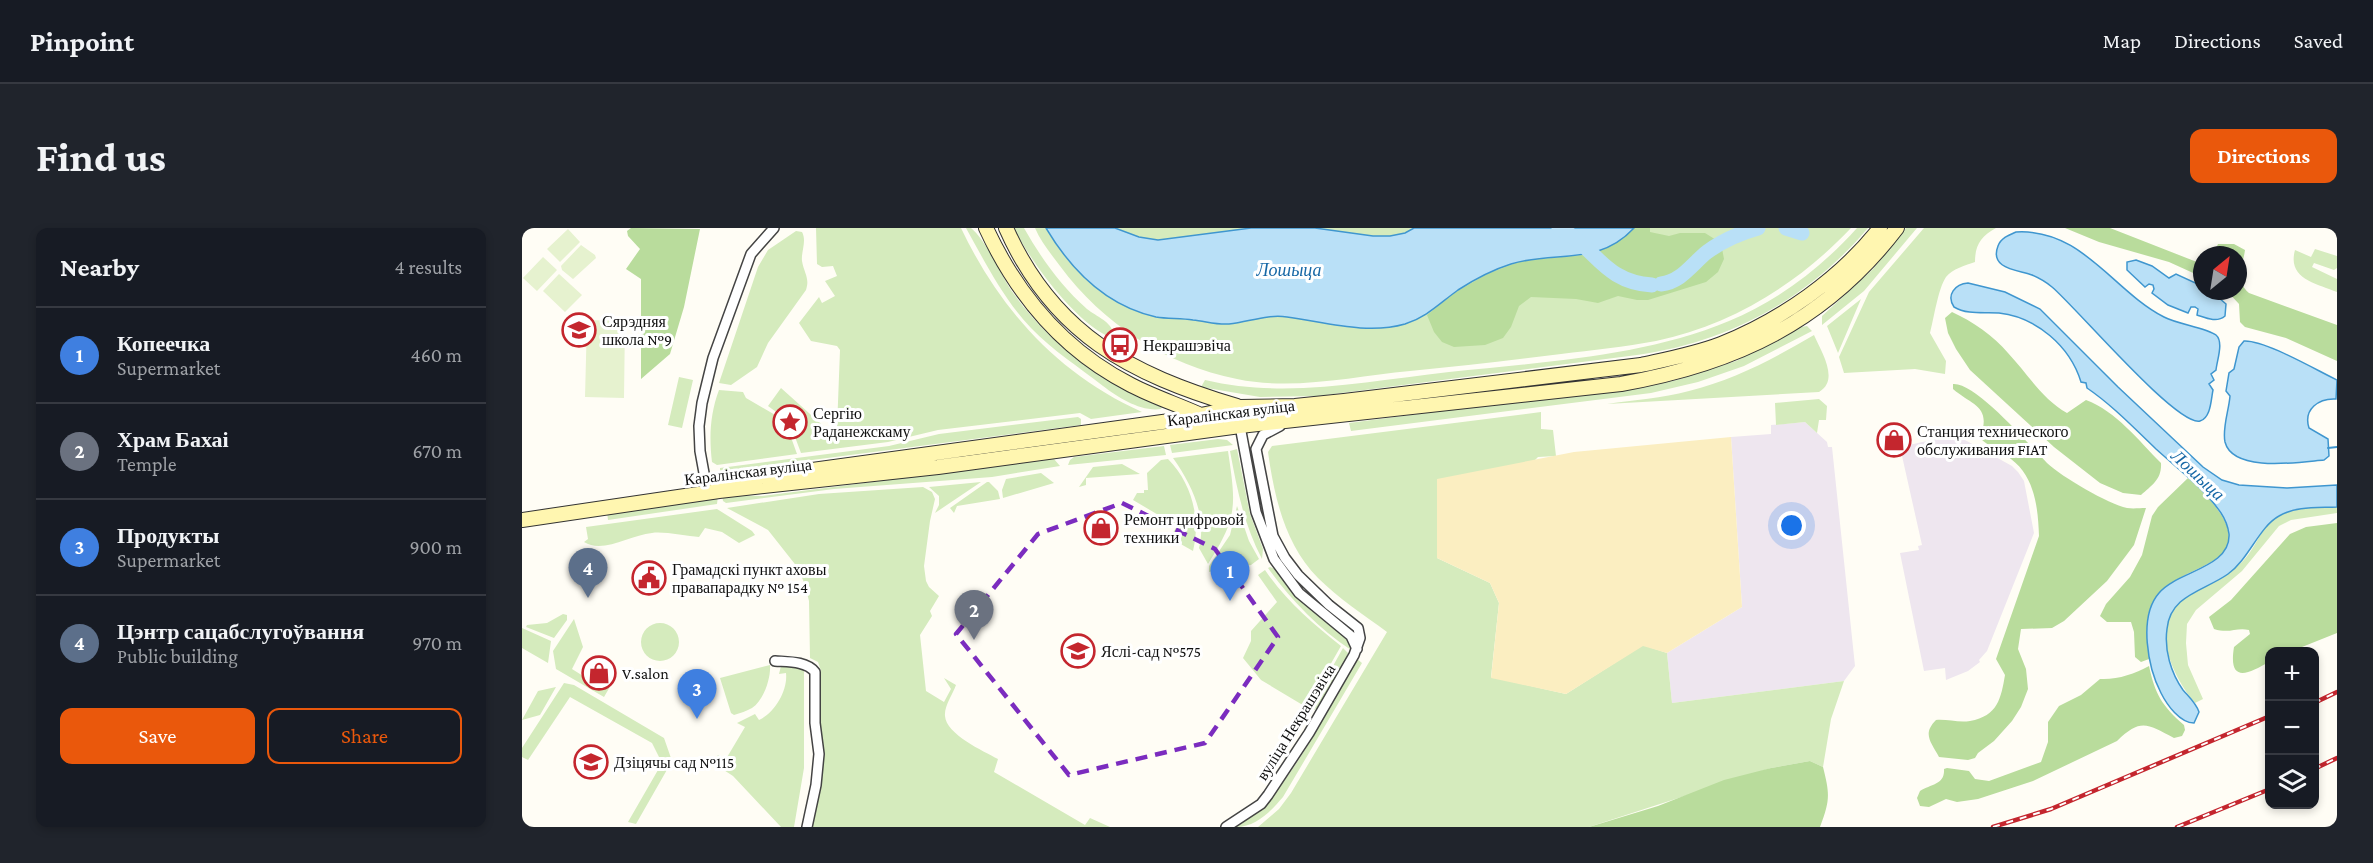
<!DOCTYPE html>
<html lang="en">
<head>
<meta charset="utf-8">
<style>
	body { margin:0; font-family:"Crimson Pro",serif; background:#20242c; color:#f1f3f6 }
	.controls { position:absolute; right:18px; bottom:18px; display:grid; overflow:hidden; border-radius:12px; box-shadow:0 3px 9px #0003 }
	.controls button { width:54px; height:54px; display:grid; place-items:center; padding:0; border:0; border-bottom:2px solid #363941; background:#171b24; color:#f1f3f6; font:30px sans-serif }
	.compass { position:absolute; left:1671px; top:18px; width:54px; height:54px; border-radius:50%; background:#171b24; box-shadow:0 3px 9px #0003; rotate:30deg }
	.you { position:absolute; left:1270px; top:298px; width:21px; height:21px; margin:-15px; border:4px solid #fff; border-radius:50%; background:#1a73e8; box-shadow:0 0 0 9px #1a73e833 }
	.badge { display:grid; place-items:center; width:39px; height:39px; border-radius:50%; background:#ea580c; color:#fff; font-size:20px; font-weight:700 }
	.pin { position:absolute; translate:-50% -50px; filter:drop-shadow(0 2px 3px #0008) }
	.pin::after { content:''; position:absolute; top:32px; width:21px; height:18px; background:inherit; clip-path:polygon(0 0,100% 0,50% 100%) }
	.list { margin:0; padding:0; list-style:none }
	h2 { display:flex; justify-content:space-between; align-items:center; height:78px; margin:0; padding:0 24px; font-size:26px }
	h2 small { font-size:20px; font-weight:400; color:#9ea1a6 }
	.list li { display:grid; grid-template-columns:39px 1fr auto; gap:18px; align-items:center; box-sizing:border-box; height:96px; padding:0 24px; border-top:2px solid #363941 }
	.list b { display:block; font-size:22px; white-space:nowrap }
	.list p { margin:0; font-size:20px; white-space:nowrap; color:#9ea1a6 }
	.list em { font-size:20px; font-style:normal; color:#9ea1a6 }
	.actions { display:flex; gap:12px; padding:18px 24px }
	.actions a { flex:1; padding:14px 0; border:2px solid #ea580c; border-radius:12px; text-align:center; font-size:21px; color:#ea580c }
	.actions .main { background:#ea580c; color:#fff }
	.icon { flex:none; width:33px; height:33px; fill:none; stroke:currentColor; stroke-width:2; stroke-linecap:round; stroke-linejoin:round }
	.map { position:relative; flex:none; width:1815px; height:599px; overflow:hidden; border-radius:12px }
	header { display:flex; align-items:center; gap:36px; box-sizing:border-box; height:84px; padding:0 30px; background:#171b24; border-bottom:2px solid #363941 }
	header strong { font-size:28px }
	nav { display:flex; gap:33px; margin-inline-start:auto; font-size:21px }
	.intro { display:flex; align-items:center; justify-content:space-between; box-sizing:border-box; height:144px; padding:0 36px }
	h1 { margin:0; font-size:42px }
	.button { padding:15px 27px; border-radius:12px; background:#ea580c; color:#fff; font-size:21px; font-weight:700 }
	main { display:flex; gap:36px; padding:0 36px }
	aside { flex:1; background:#171b24; border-radius:12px; box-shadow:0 3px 9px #0003 }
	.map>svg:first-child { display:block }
	.industrial { fill:#eee6ef }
	.green { fill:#d5ebbd }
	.forest { fill:#b9dc9c }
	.sand { fill:#fbeec1 }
	.pitch { fill:#e6f2cf }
	.water { fill:#b9e0f7; stroke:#3f96cf; stroke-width:1.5 }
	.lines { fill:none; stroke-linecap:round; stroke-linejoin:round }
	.stream { stroke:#3f96cf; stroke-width:2 }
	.river { stroke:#b9e0f7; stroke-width:15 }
	.minor-casing { stroke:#444; stroke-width:12 }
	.secondary-casing { stroke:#333; stroke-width:16 }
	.minor { stroke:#fff; stroke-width:9 }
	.secondary { stroke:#fff6b0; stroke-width:14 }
	.rail-casing { stroke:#c4262e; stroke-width:4.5 }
	.rail { stroke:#fff; stroke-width:2; stroke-dasharray:7; stroke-linecap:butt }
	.marked { fill:none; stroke:#7b2cbf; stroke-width:4.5; stroke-dasharray:12 8; stroke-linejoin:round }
	.labels { text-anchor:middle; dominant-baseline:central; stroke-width:6; stroke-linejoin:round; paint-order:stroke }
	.poi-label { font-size:16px; fill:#111; stroke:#fff; text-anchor:start }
	.street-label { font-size:16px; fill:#111; stroke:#fff }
	.water-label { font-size:18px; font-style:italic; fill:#1768a6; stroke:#fff }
</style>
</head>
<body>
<header>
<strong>Pinpoint</strong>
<nav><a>Map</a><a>Directions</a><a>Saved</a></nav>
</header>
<div class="intro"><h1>Find us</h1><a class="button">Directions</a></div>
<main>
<aside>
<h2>Nearby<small>4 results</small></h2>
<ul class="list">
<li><span class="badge" style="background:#3f7fe0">1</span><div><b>Копеечка</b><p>Supermarket</p></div><em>460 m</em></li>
<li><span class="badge" style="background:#6b7280">2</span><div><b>Храм Бахаі</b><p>Temple</p></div><em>670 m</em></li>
<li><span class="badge" style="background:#3f7fe0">3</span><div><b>Продукты</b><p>Supermarket</p></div><em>900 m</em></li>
<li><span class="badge" style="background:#5c6f8a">4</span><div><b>Цэнтр сацабслугоўвання</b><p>Public building</p></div><em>970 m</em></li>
</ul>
<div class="actions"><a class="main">Save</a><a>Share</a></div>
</aside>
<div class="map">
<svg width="1815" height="599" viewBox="0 0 1815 599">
	<rect width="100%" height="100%" fill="#fffdf5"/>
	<path class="industrial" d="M1283,194L1305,214L1306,219H1310L1333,438L1322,453L1150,475L1145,425L1220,379L1209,209L1249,206V197Z
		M1423,209L1443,212L1490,238L1496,244L1502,253L1512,305L1465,423L1457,432L1458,434L1446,443L1424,452L1423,440L1402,443L1378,325L1397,322L1396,318L1400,317L1378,219Z"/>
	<path class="green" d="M294,0H439C478,82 537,147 620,184L569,191L558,185L416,202L366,214L279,225L270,201L275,197L274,188L266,185L261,189L246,178L259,160L307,203L315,200L318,122L315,118L289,113L277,95L297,69L300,75L313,68L303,53L315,48L311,38L300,39L295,36Z
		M444,0H449C464,12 478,45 489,62C526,115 580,156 640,179L639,181C619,184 597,170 581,158C557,139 531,123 509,100C482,72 463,34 444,0Z
		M492,0H502C519,30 539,58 565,81C575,89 595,96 590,110C555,97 508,33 492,0Z
		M513,0H1329C1276,56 1210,97 1134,113C1103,119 1070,122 1039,126C989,132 939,138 888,143C833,148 771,163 715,151C644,137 581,96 538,38C529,26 519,14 513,0Z
		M1335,0H1346C1286,71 1207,114 1115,127L796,168L738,169L679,159L683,152C763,171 846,153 927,144C1019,134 1121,129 1207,93C1256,73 1300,39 1335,0Z
		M1384,0H1395L1342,63L1300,97V88L1351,41Z
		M1402,0H1474C1459,8 1453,17 1453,34C1444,37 1430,41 1424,49C1416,61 1412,90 1408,105L1424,133L1423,146L1393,141L1322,145L1317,129L1347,64Z
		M274,3L280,4C285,13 279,23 280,33C282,45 288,50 284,62L246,115L235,139L209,157L197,155L236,39L246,22Z
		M1793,21L1815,28V40L1812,42L1792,35L1790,39L1815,51V64C1794,55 1765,51 1773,22L1789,29Z
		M1339,71L1316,125L1305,98Z
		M1285,98L1290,103L1222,138L1176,154L1129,165L829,203L827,195L1151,153L1214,133L1279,99Z
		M1292,107C1299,123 1318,152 1297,164L1085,176C1112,172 1140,170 1167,163C1212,152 1253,130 1292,107Z
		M157,149L171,152L160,200L146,197Z
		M197,162L221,164L224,170L260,191V198L266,201L275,226L195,237L190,234C187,209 188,186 197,162Z
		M1297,171L1305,178L1304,192H1297L1295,205L1283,194L1254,197L1253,175Z
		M1019,184V201L1031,202L1034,228L1016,229L915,330L968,355L977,375L969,449L1044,466L1121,417L1145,425L1150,475L1322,453L1309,491L1301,539L1288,533L1249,540L1067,599H736L757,581L769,565L865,404C842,387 816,370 796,350C763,317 752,268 746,224L750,218Z
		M556,189L559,191V197L198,244V240L367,218L417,206Z
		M696,211L705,212L711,217L650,225L648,217Z
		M642,218L644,227L546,237L548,232L552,229Z
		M715,221L728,286L741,321L740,331C722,297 715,261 708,223Z
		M706,223C714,277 716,289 686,336L677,320C685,288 670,257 651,230Z
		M532,231L538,238L470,249L312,261L204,275L201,273L200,267L240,268Z
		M646,231C670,255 679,291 671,323L648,310L655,298L611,272L615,265H622V262H626L625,245L639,232Z
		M600,236L618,246L564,250V257L557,259L571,239Z
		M519,245L532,255L481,270L480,262L484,251Z
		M459,254L413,285L417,277V268L407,259Z
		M465,254H467L476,263L478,271L435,278L432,285L428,280Z
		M401,259L410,264L413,271L408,293L402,338L404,353L407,359L417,368L408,383L410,388L398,407L404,463L422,474L429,461L422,450L434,457C431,466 422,478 423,488C424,506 461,523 476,531L472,544L563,597L568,590L588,599H289L299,507V443L296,434L288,430L287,373L283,357L276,340L246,302L205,280L297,266Z
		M196,268L195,276L86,292L85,284Z
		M715,278L727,313L737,331L729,337L687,344V338L708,307Z
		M1815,279V285L1769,292L1757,298L1720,343L1674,382L1665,396L1664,415L1666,437L1681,471L1673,475C1652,451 1627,399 1658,373C1676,357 1702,350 1720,334C1730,324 1735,311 1743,300C1761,278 1789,280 1815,279Z
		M195,281L230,303L233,307L217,315L200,304L183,300L177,309C165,308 140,303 130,305C108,307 81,326 62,314L66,311L64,299Z
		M748,339L753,341L794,385L828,414L829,422C796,400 769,372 746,340Z
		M743,342C764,373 790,395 819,418L784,479L739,452L721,430L729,413V403L755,374L736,347Z
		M41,386L45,387V392L32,410L4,399L5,397L25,395Z
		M52,391L61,419L50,441L77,458L80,452L89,457L82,469L34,441L31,423Z
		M119 414a19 19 0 1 1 38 0a19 19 0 1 1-38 0Z
		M0,400L29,413L26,435L0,420Z
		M821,420L826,425L825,430L797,478L792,482L787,481Z
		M834,430L840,435L761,569C748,584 734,599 714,599C768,566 803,484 834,430Z
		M248,437C249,450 242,472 230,480C225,483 218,485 212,487L209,485L198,450Z
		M259,438L282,441V540L272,599H259L211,548L191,535L196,527L204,531L223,499L215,495L233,486L237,492C253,485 266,462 264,445L257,446Z
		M42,455L52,457L142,510L150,533L114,596L106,594L140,535L130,515L48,469L6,532L0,529V520Z
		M34,459L18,487L0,492L16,463Z"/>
	<path class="forest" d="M109,0L178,1L162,79L148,126L119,151V51L104,41L118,21L106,8L105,3Z
		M1112,0H1128V4L1147,8L1158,5H1183L1199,15L1202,31L1196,44L1184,54L1126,72H1115L1096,68L1076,75L1054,71L1009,69L997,78L989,99L981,110L963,117L932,119L920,114L912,104L905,87L934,64L965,46L999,33L1070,26L1107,5Z
		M1543,0H1588L1680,36V49L1647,34L1577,14Z
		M1696,16H1712L1723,22C1721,38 1712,52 1727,65L1815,97V133L1764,110L1723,99L1718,94L1717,76L1705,63H1716V27H1691Z
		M1430,84C1450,93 1472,108 1486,125C1505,145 1520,171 1545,185L1564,172C1594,183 1617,213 1639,235C1640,251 1630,257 1619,267L1601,265L1578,255L1532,219L1448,142L1434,121L1426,105L1423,90Z
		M1431,156C1454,154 1508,218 1525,235C1540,249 1586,276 1605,280C1611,281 1618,280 1624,280L1612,317L1585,353L1542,393L1530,400L1499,401L1496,421L1504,441L1506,461L1499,479L1490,493L1472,513L1456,525L1453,530L1446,532L1417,529C1409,514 1400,506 1414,492C1425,491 1437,495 1448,493C1476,488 1479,470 1483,447L1474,431L1517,308C1516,280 1513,249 1489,231C1479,223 1467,219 1458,210C1470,178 1451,178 1431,161Z
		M1666,250C1687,269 1732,312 1689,334C1670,345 1645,352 1632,372C1622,388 1625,413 1627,431L1619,434L1613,429L1612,404L1609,394H1585L1578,388L1584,376L1608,349L1620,327L1630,288L1636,279Z
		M1815,295V405L1770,423L1748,424L1747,434C1726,446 1706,456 1712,419L1728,406L1727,402C1714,399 1708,406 1692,401L1687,389L1709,372L1768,306L1784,299Z
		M1627,438C1633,466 1640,478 1662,497L1663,502L1660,508L1652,510C1625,496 1619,490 1595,513L1511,553L1456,571L1435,574L1424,571L1407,579L1398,578L1395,570L1398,563C1409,556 1423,557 1422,541L1425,540L1447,543L1453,551L1467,553L1519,534L1526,514V494L1537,478L1559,467L1578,451C1595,452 1612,446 1627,438Z
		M1288,533L1301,539C1308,567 1308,572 1298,599H1067L1136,578L1202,552L1249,540Z"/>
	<path class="sand" d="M1209,209L1220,379L1145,425L1121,418L1044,466L969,450L977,375L968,355L915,330V251L1052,224Z"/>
	<path class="pitch" d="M46,1L58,14L38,34L25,21Z
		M59,17L73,27L74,30L51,51L40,42L39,38Z
		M21,29L35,42L15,63L1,50Z
		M37,46L60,67L43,84L21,63Z
		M65,92L103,93L102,170L63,169Z"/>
	<path class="water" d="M524,0H593L617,9L636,12L729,0H793L851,8H868L883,5L892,0H1112C1076,39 1034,22 989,36C970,42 953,51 936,62C918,75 905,89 883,96C845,107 803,94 765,89C745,86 727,94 707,96C694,97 683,93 671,92C658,90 646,91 634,89C585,78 549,42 524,0Z
		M1494,4C1560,0 1591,63 1642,89C1655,96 1685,100 1694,107C1702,114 1695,132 1694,142L1689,146L1692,152L1687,156L1691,162C1689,171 1689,190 1678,193C1655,199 1553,78 1530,59C1524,54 1517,50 1510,47C1496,42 1467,41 1476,18C1479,10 1487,7 1494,4Z
		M1614,32L1630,38L1647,50L1654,46L1680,58V63H1689L1704,76L1703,88C1695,95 1684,90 1675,87L1676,81L1673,79H1669L1666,85L1646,77L1630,65L1632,61L1631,57L1627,56L1623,59L1605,42V34Z
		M1446,55L1483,64L1518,81L1596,159L1681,239L1700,252L1717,257L1765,260L1815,257V279C1796,280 1774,278 1757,288C1737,299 1727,331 1706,346C1682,363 1648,367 1645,401C1642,422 1649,445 1661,462C1667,469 1674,475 1677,484L1672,495C1658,495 1645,477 1639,465C1626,440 1616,389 1637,365C1655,343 1709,340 1707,306C1706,299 1703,291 1699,285C1682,260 1656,241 1634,221C1612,200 1590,177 1565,160L1564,155L1559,154C1548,118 1514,89 1477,85C1462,84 1445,87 1432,79C1424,67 1433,56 1446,55Z
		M1722,113C1743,112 1794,142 1815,152L1814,171C1797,170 1781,181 1787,200L1806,211L1807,228L1802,232C1778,234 1711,245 1703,214C1700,200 1707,182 1708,168L1704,163L1707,145L1712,141L1717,119Z"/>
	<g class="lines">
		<path class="stream" d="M1806,220L1815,219"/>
		<path class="river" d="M1037,0C1074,19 1081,54 1130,57
			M1264,0L1280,5
			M1139,56C1159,54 1170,36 1185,24C1200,13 1218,5 1236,0"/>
		<defs>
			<path id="minor" d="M718,198L734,284L752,331L777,365L829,408L835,421
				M184,256L178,223L177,198L180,175L191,130L229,26L252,0
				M253,433C266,434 284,433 293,444V495L297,526L294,557L285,599
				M704,599L739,576L746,567L787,505L832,427L838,410L836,400L807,377L776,347L763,330L751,308L734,221L741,207L758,198"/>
			<path id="secondary" d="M464,0C495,67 542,123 609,157C632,169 657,177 681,188
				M484,0C531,106 608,146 715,178
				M195,255L655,192L717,179L773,178L822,173L1119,137C1146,131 1173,126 1199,116C1259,92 1318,51 1358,0
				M0,292L197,263L416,239L718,198L1099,156C1213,136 1303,94 1375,0"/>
		</defs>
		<use href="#minor" class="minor-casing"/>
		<use href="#secondary" class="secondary-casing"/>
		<use href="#minor" class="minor"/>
		<use href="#secondary" class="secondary"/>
		<defs>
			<path id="rail" d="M1792,475L1815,464
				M1792,541L1815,530
				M1471,599L1529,581L1748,488
				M1655,599L1748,561"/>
		</defs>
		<use href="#rail" class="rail-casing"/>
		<use href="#rail" class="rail"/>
	</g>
	<path class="marked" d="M600,275L693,321L756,409L683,515L547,547L434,406L516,306Z"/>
	<defs>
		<symbol id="school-ring" viewBox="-11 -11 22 22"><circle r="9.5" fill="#fff" stroke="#c4262e" stroke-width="1.5"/><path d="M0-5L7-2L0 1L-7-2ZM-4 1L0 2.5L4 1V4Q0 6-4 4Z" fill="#c4262e"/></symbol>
		<symbol id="bus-ring" viewBox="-11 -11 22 22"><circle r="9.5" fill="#fff" stroke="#c4262e" stroke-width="1.5"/><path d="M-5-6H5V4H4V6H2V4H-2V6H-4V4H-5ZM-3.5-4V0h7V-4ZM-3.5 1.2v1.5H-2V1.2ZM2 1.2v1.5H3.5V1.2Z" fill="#c4262e"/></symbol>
		<symbol id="sight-ring" viewBox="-11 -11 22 22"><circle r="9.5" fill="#fff" stroke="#c4262e" stroke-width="1.5"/><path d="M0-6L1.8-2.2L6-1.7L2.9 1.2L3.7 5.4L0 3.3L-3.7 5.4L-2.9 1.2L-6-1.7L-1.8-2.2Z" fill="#c4262e"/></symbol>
		<symbol id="shop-ring" viewBox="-11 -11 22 22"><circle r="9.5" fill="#fff" stroke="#c4262e" stroke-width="1.5"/><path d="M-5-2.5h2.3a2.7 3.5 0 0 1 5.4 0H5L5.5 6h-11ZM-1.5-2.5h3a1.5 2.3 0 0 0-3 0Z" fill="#c4262e"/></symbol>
		<symbol id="civic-ring" viewBox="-11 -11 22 22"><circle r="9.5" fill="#fff" stroke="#c4262e" stroke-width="1.5"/><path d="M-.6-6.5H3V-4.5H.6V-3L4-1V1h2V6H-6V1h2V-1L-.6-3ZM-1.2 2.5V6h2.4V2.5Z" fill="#c4262e"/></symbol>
	</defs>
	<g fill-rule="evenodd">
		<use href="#school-ring" x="38" y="83" width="38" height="38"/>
		<use href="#bus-ring" x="579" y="98" width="38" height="38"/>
		<use href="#sight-ring" x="249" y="175" width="38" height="38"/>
		<use href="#shop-ring" x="1353" y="193" width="38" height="38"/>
		<use href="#shop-ring" x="560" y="281" width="38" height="38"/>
		<use href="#civic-ring" x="108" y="331" width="38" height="38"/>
		<use href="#school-ring" x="537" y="404" width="38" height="38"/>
		<use href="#shop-ring" x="58" y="426" width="38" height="38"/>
		<use href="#school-ring" x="50" y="515" width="38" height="38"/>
	</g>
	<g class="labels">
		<g class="poi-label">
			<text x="80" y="93">Сярэдняя<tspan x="80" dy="18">школа №9</tspan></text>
			<text x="621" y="117">Некрашэвіча</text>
			<text x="291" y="185">Сергію<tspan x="291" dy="18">Раданежскаму</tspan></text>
			<text x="1395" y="203">Станция технического<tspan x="1395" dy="18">обслуживания FIAT</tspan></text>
			<text x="602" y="291">Ремонт цифровой<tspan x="602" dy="18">техники</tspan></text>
			<text x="150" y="341">Грамадскі пункт аховы<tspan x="150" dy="18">правапарадку № 154</tspan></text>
			<text x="579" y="423">Яслі-сад №575</text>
			<text x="100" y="445">V.salon</text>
			<text x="92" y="534">Дзіцячы сад №115</text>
		</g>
		<g class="street-label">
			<text transform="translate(709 185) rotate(-7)">Каралінская вуліца</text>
			<text transform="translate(226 244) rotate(-7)">Каралінская вуліца</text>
			<text transform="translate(774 494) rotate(-58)">вуліца Некрашэвіча</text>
		</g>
		<g class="water-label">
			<text x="767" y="42">Лошыца</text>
			<text transform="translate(1676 247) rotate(43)">Лошыца</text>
		</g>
	</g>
</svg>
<div class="controls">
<button>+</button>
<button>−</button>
<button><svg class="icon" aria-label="layers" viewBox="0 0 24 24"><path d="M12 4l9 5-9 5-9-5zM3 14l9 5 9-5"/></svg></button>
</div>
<svg class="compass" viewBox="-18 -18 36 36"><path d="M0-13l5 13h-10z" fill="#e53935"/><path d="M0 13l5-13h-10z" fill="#9ea1a6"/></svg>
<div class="you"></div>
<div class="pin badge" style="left:708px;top:373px;background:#3f7fe0">1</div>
<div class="pin badge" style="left:452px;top:412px;background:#6b7280">2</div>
<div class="pin badge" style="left:175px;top:491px;background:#3f7fe0">3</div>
<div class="pin badge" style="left:66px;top:370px;background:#5c6f8a">4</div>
</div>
</main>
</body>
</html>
